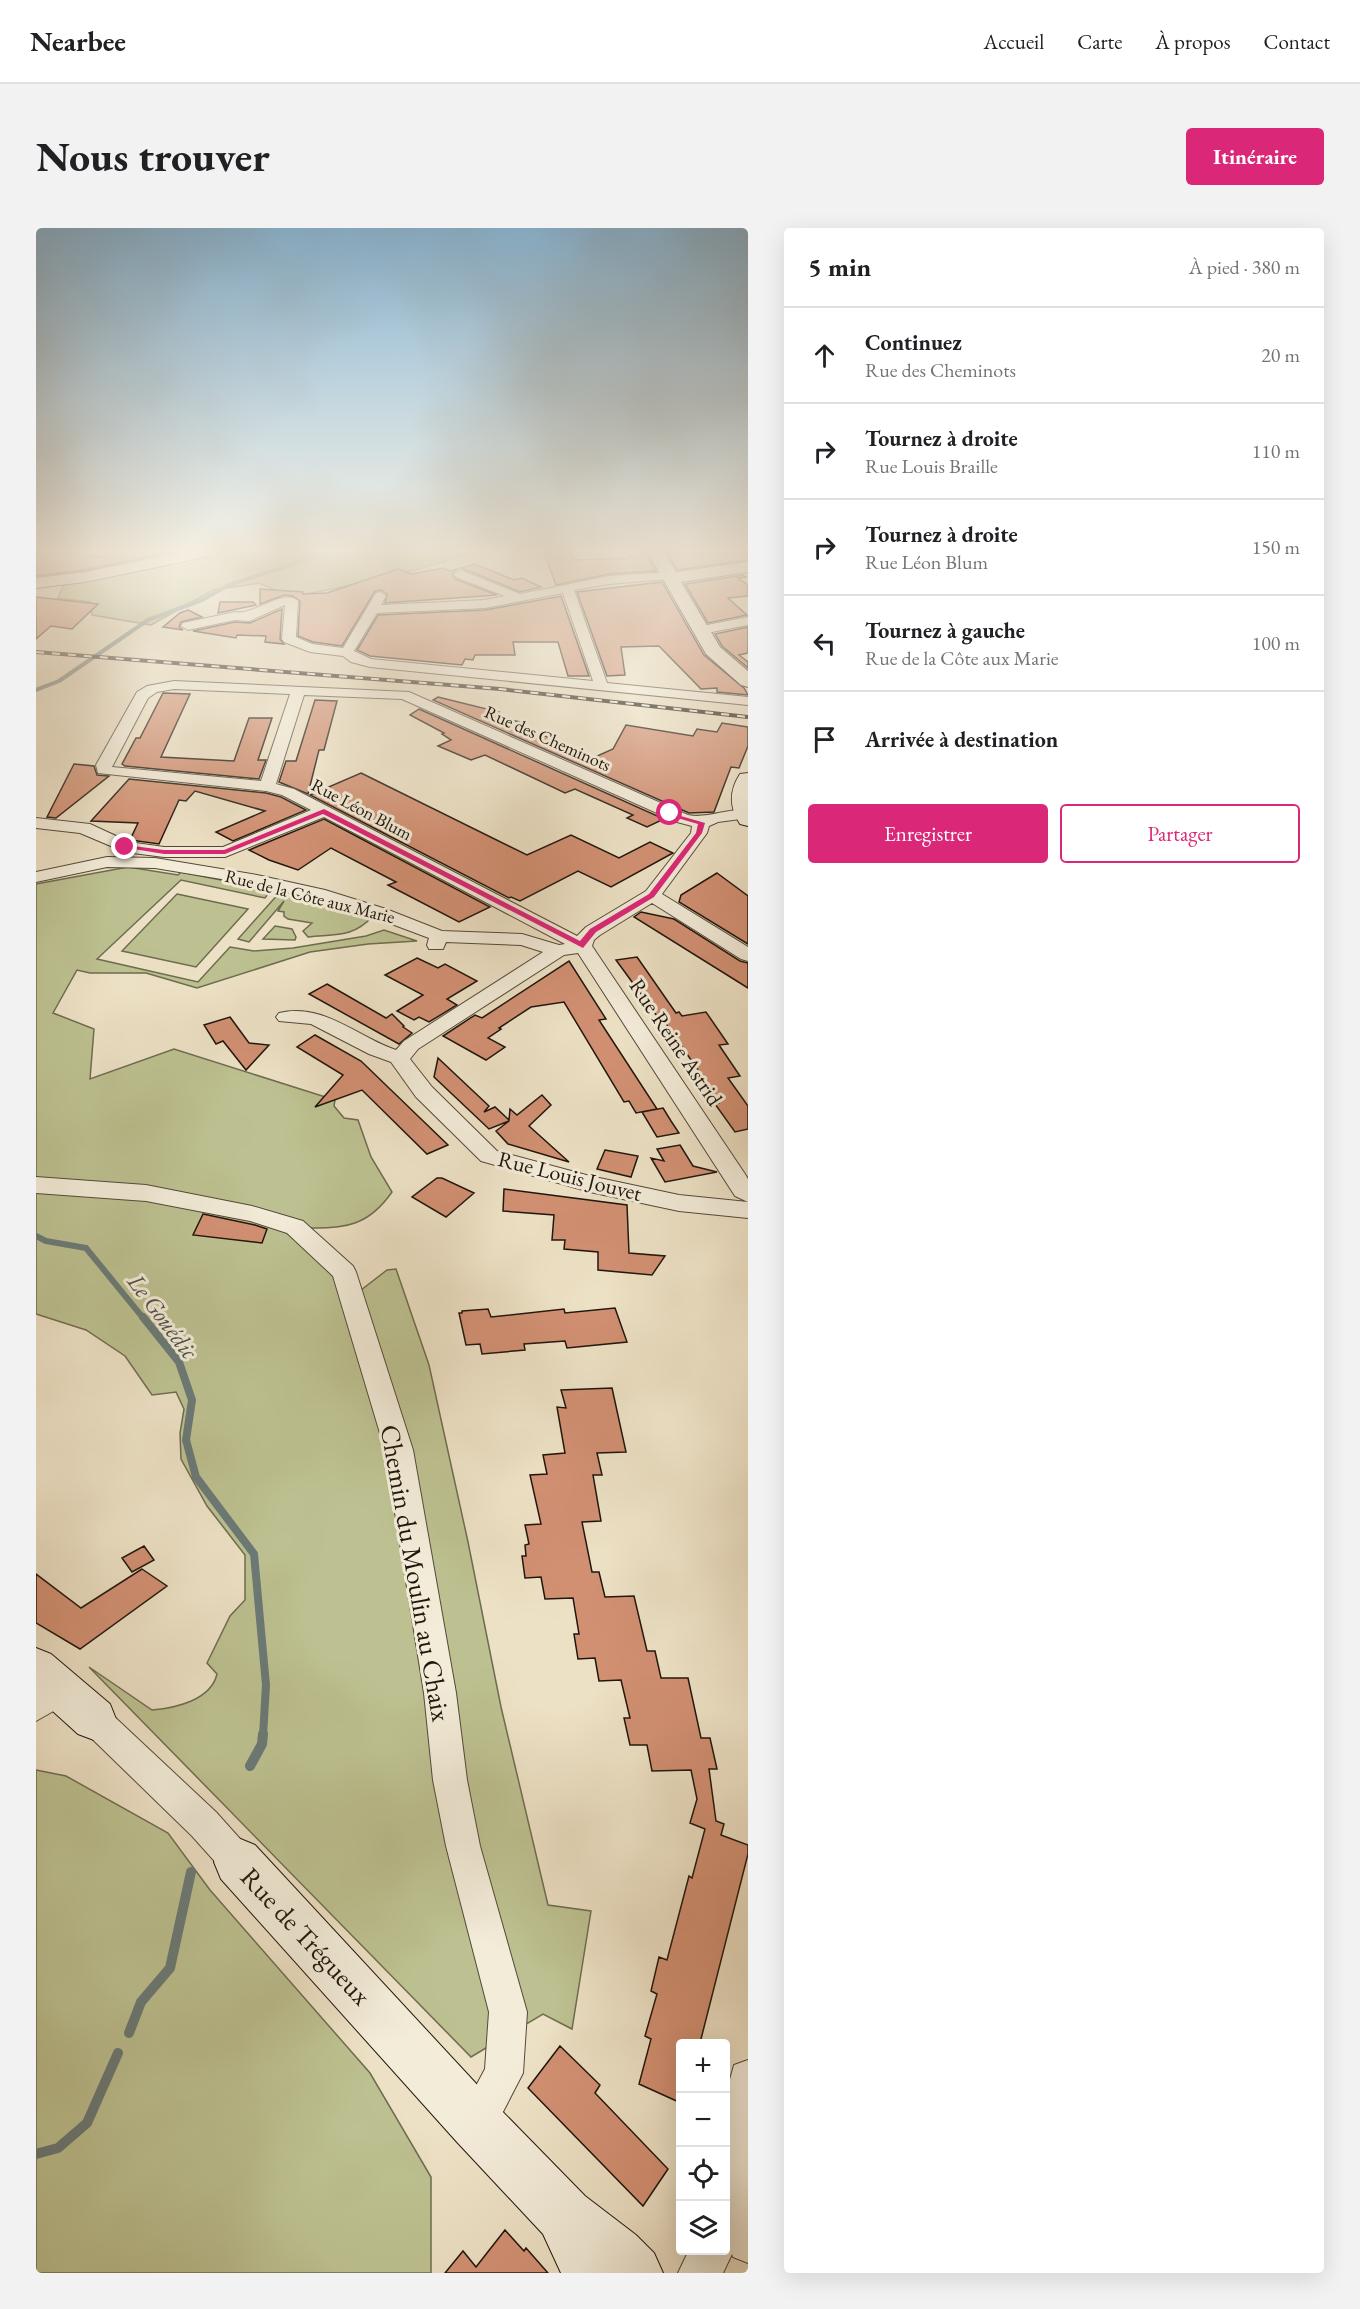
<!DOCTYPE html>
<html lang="fr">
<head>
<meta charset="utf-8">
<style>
	body { margin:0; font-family:"EB Garamond",serif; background:#f2f2f2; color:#202124 }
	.controls { position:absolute; right:18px; bottom:18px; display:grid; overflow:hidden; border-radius:6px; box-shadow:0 6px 24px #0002 }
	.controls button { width:54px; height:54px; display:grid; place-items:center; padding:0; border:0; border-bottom:2px solid #e0e0e0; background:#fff; color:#202124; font:30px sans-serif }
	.stop { position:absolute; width:18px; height:18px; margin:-14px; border:4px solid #db2777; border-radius:50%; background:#fff }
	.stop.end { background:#db2777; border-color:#fff; box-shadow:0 2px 6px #0008 }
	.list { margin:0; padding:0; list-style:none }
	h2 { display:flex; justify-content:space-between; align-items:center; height:78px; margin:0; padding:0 24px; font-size:26px }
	h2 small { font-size:20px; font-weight:400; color:#757577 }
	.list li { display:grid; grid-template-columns:39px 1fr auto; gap:18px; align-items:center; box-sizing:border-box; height:96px; padding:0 24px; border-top:2px solid #e0e0e0 }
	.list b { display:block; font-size:22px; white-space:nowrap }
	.list p { margin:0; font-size:20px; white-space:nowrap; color:#757577 }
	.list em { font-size:20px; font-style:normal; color:#757577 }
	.actions { display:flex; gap:12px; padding:18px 24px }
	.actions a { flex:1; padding:14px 0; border:2px solid #db2777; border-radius:6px; text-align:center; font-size:21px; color:#db2777 }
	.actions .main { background:#db2777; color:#fff }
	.icon { flex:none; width:33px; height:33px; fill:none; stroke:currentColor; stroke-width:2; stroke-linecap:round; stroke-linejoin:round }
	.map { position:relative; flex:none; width:712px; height:2045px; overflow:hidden; border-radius:6px }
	header { display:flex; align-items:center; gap:36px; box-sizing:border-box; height:84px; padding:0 30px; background:#fff; border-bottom:2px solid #e0e0e0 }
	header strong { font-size:28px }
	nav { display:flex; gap:33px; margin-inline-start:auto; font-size:21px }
	.intro { display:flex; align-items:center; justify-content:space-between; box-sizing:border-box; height:144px; padding:0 36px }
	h1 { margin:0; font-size:42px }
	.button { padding:15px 27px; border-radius:6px; background:#db2777; color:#fff; font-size:21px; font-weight:700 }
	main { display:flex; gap:36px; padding:0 36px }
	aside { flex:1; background:#fff; border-radius:6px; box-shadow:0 6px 24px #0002 }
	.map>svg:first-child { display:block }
	.green { fill:#bdc191; stroke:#6e6c4f; stroke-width:1.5 }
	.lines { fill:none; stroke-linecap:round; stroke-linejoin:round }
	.stream-far3 { stroke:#6a7a77; stroke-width:4 }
	.stream-far2 { stroke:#6a7a77; stroke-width:6 }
	.stream-far1 { stroke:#6a7a77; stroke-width:8 }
	.stream { stroke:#6a7a77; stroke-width:10 }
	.building { fill:#d29073; stroke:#20160d; stroke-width:1.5 }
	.street-casing { stroke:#53493b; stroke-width:2 }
	.secondary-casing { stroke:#20160d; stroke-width:2 }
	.street { fill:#f3ecd9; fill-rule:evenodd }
	.secondary { fill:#f3ecd9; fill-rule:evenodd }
	.rail-casing { stroke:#20160d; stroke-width:4 }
	.rail { stroke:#f3ecd9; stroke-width:2; stroke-dasharray:8; stroke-linecap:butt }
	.route { fill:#db2777 }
	.labels { text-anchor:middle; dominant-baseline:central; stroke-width:6; stroke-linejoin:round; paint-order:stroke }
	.far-street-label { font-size:18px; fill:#20160d; stroke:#f3ecd9 }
	.street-label { font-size:22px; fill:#20160d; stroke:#f3ecd9 }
	.water-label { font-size:24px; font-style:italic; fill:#4b504b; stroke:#f3ecd9 }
	.near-street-label { font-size:27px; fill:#20160d; stroke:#f3ecd9 }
</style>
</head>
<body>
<header>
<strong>Nearbee</strong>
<nav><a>Accueil</a><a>Carte</a><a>À propos</a><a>Contact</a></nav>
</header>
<div class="intro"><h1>Nous trouver</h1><a class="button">Itinéraire</a></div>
<main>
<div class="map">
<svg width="712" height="2045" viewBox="0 0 712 2045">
	<rect width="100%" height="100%" fill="#ede1c5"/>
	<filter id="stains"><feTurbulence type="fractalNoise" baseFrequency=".00333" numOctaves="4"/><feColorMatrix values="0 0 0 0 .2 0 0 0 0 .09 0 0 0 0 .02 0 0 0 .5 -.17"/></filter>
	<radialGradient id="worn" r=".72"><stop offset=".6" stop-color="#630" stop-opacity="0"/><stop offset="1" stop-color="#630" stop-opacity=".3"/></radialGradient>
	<path class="green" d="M188,323H445L343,352L255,369L223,355L177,362L115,397L56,387L55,374L22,370L29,355L164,330Z
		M92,639L142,647L145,644L235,662L229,670L145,652L61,731L162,754L194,719L218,723L257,720L330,708L348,702L381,713L332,716L274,724L161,760L110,745H54L41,742L17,785L58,801L54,851L138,821L299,872L298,878L308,890L322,892L335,929L356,964C333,997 310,1001 272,1000L325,1062L351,1042L360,1041L393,1137L432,1314L465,1479L512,1677L555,1683L536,1801L507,1786L435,1829L53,1439L116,1482C140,1480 175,1472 181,1446L171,1435L194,1388L209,1372V1327L171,1278L145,1231L144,1205L148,1181L140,1164L116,1167L89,1128L50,1102L0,1086V656Z
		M244,664L291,674L337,688C317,710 299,706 272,709L267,703L276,695L252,691L248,688V684L242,683L248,673L213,714L202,711Z
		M141,666L212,681L160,739L86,723Z
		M239,698L256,701L260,709L259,712L227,711Z
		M0,1542L30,1548L132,1605L174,1662L334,1845L395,1949V2045H0Z"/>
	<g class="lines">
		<path class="stream-far3" d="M0,462L23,453L112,392L166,372L193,357L296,323"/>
		<path class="stream-far2" d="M0,1008L10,1013L50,1020L108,1091"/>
		<path class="stream-far1" d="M107,1089L143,1134L156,1172L150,1212L160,1249L218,1326L230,1457L227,1508"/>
		<path class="stream" d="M214,1538L226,1516L227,1506
			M93,1805L105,1774L134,1740L155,1644
			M0,1926L22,1920L51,1895L82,1825"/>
	</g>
	<path class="building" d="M0,323L70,329L71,323H121V327L49,342L0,348Z
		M534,323L538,332L598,330L593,327L610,326L620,343L573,346L520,357L508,324Z
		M712,324V332L641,342L631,326Z
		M439,336L478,352L486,350L505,359L484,364L425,340Z
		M408,340L413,343L421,341L416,346L419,351L461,367L349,375L351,366L345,362L339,363L306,418L277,414L262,408L264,373L257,368L248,367L224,376V361L267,364V366L291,365L362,341L375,346Z
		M707,347L710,349L702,350L712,357V368L692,370L711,387L672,395L649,356Z
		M626,354L668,427L708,460L712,467L681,464V460L665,461L623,418L585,419L589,447L571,448L541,364Z
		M525,368L553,448H532L522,414H477L479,427H439L437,432L429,431L426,437L334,428L321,422L342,387L449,382Z
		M0,369L62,376L36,401L15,398L0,411Z
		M184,374H217L220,377L182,385Z
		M246,381L244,411L248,416L229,414L230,408L201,407L200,410L157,403L199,394L214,395Z
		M152,382L166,389L145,394L143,399L147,402L127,399L144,385Z
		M712,399V425L703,427L712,434V440L686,418L679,406Z
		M127,465L154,466L125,529L198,533L213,490H236L222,532H230L223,551L89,538L86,536L100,510H104Z
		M402,469L463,484L458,488L489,495L485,497L557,530L577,521L590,497L657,508L661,501L681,504L686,495L712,499V518L703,540L695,539L678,584L653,585L397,472Z
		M279,472L301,473L288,522H283L272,566L243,554L250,533H260Z
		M383,481L628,591L611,599L591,590L597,587L539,561L529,565L449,527L435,532L402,518L415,512L406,506L408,505L374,487Z
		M38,536L58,538L61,547L73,548L20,590L11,589Z
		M325,545L491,627L535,607L583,630L614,614L637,625L575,659L542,643L484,673L475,669L473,670L274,567Z
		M93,551L230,565L245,569L270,582L197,613L180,604L229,583L159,563L150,573L143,572L123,616L94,612L102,595L55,593Z
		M288,591L454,679L423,694L352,657L360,654L295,620L262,642L233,632L213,622Z
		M681,645L712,668V716L643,674L645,667Z
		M605,684L638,691L704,733L712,735V760L598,689Z
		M601,729L640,785L643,784L646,788L670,784L692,816L683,817L704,848L692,850L712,878V901L699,904L679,876L683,875L680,871H682L624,787L621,788L580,732Z
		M381,730L402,740L409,736L441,753L411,771L421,777L393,794L383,789L378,792L361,783L387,767L349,747Z
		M533,733L570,791L563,792L621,881L600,885L593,873L588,874L528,774L495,779L463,800L465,801L452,810L469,819L450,832L407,808L439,787L446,790Z
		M291,756L350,790L356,786L368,798L367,799L376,805L363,816L273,766Z
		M194,789L213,815L233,817L210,842L187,813L180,816L168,797Z
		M279,807L325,833L412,917L391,926L326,862L279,879L307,847L261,819Z
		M402,830L453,878L448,884L459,879L473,892L474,881L481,887L506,867L515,877L493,898L533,934L472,916L460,903L473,893L453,901L398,849Z
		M627,880L635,893L643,905L621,909L606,884Z
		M644,917L657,938L681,944L629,954L615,930L628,933L621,921Z
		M569,922L602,928L595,949L561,941Z
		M401,950H406L438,965L410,989L376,969Z
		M468,961L591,977L593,1025L629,1028L616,1047L562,1042V1024L528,1021L529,1012H516L518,987L467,983Z
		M167,986L219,997L231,1001L226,1015L157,1007Z
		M579,1080L591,1114L531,1120L529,1113L488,1116L489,1122L446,1126L444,1116L430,1117L423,1085H426V1083L452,1081L455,1089L528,1081L529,1085Z
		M576,1160L590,1224L561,1225L566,1247H557L565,1293L546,1294L556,1344H563L569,1369L598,1368L611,1423H619L625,1450H652L665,1510H674L681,1541H673L680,1593L688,1596L685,1607L712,1617V1626L664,1815H645V1875L603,1856L615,1811L609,1808L621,1766L615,1763L623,1729L631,1732L653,1648L656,1650L669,1601L654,1595L661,1571L655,1542L616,1543L611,1517H594L588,1490H594L585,1452L563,1453L559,1430L542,1431L538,1406H543L537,1370L509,1371L505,1349L489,1350L486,1328H490L489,1317L493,1316L489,1297L505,1296L494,1247L511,1246L507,1227L529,1225L521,1179L530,1180L525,1162Z
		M108,1318L118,1332L96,1344L86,1330Z
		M106,1341L131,1358L44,1421L0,1395V1346L45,1380Z
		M524,1818L564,1857L559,1865L632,1941L607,1978L492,1860Z
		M469,2002L488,2023L490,2020L512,2045H409L427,2023L440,2039Z"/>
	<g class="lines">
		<defs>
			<path id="street" d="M424,342L484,366L573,348L637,344V350L633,351L573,356L538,362L571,455L712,469V477L334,439L315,434L307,428L274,424L248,414L246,411L249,377L213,393L199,392L152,402L145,398L147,395L199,384C218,388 247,359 262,373L260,409L276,416L307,420L340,365L344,364L350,368L345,377L449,372L469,368L420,349L418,346ZM527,365L557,453L335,431L318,423L341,385L449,380Z
				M712,389V397L666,406L659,402L666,398Z
				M138,453L373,464L652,587C671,591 692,580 712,582V590L682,594L673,598L671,605L626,666L712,719V733L705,731L616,675L564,707L558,712L556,718L709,946L712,951V974L699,968L542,725L528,727L382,821L374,831L396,859L461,923L554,948L643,967L712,974V990L643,983L554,964L445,933L380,869L355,834L333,826L275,796L243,793L240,789L243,785C287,774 321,809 360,822L368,813L507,724L485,717L410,714L407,721H393L391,717L393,710L337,689L276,670L221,657L119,640L71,639L0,654V644L71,629L119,630L221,647L289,662L350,681L406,703L486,706L523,717L529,716L288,589L189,629H128L89,624L44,605L0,600V590L54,596L93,614L128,619H187L275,582L246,567L230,563L62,545L60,537L101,464L111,458ZM138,461L254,466L225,553L76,539L112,470L121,464ZM268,467L366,471L641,594L656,598L655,605L610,663L550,699L541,708L258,561L240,556Z
				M0,949L110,957L216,978L267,993L317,1038L320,1044L377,1222L420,1465L431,1552L444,1618L491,1784L487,1845L454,1909L440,1915L426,1909L420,1895L449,1841L453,1784L410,1618L397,1552L388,1465L349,1222L297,1048L251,1005L214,993L110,973L0,965Z
				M24,1448L35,1453L40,1463L35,1473L0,1493V1461Z
				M58,1476L69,1480L180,1584L214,1622L219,1634L214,1646L202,1651L190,1646L156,1608L47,1502L42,1491L47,1480Z
				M712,1832V2035L697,2029L696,2026L687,2045H642L653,2022H690V1866L698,1837Z"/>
			<path id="secondary" d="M150,323H182L174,328L49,354L0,360V350L49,344Z
				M611,323H627L640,344L712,334V344L645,354L684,419L712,443V459L705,457L670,426Z
				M712,545V598L704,596C693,579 693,563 704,546Z
				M0,1420L15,1426L74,1476L80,1491L74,1506L58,1512L42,1506L0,1468Z
				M202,1610L219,1617L459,1876L549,1968L600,2007L618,2025L627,2045H525L507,2006L421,1914L185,1651L178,1634L185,1617Z"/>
		</defs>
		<use href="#street" class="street-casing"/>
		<use href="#secondary" class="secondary-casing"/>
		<use href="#street" class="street"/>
		<use href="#secondary" class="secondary"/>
		<defs>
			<path id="rail" d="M0,424L464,461L712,489"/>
		</defs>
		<use href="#rail" class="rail-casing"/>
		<use href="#rail" class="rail"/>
	</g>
	<linearGradient id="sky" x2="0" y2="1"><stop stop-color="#89b7d7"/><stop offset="0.53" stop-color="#f7f2e5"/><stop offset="1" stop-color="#f7f2e5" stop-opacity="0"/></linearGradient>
	<rect width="712" height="609" fill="url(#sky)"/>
	<path class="route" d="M288,581L544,713L554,701L613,666L660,605L662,596L631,587V584L669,595L666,605L618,669L560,704L547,720L287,586L189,626H128L86,619L89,617L128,622H188Z"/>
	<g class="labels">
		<g class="far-street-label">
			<text transform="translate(512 510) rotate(24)">Rue des Cheminots</text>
			<text transform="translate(326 581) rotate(28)">Rue Léon Blum</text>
			<text transform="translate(274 668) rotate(14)">Rue de la Côte aux Marie</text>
		</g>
		<g class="street-label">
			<text transform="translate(640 814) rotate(56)">Rue Reine Astrid</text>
			<text transform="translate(534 948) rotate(14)">Rue Louis Jouvet</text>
		</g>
		<g class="water-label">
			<text transform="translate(127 1088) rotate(53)">Le Gouédic</text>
		</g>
		<g class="near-street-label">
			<text transform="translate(380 1345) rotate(80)">Chemin du Moulin au Chaix</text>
			<text transform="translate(270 1708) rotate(47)">Rue de Trégueux</text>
		</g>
	</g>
	<rect width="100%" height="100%" filter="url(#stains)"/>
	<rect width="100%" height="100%" fill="url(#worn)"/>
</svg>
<div class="controls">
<button>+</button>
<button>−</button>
<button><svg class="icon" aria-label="locate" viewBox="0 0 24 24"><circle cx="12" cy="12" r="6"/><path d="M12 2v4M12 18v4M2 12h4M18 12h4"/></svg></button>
<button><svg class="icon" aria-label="layers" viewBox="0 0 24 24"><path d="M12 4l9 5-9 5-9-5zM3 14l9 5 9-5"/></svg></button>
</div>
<div class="stop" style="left:634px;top:585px"></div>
<div class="stop end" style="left:89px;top:619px"></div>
</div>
<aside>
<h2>5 min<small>À pied · 380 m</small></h2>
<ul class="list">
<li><svg class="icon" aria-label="ahead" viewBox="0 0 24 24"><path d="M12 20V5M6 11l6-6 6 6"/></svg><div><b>Continuez</b><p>Rue des Cheminots</p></div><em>20 m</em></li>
<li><svg class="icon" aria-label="right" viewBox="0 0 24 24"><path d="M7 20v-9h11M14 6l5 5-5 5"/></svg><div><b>Tournez à droite</b><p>Rue Louis Braille</p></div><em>110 m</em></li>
<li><svg class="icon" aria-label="right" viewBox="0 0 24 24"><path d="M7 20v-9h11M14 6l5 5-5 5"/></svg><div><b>Tournez à droite</b><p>Rue Léon Blum</p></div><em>150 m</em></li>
<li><svg class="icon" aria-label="left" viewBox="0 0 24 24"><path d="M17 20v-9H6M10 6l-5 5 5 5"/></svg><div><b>Tournez à gauche</b><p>Rue de la Côte aux Marie</p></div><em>100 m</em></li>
<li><svg class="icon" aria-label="arrive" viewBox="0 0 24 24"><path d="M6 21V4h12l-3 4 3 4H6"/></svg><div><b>Arrivée à destination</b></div></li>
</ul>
<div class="actions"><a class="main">Enregistrer</a><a>Partager</a></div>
</aside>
</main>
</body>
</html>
